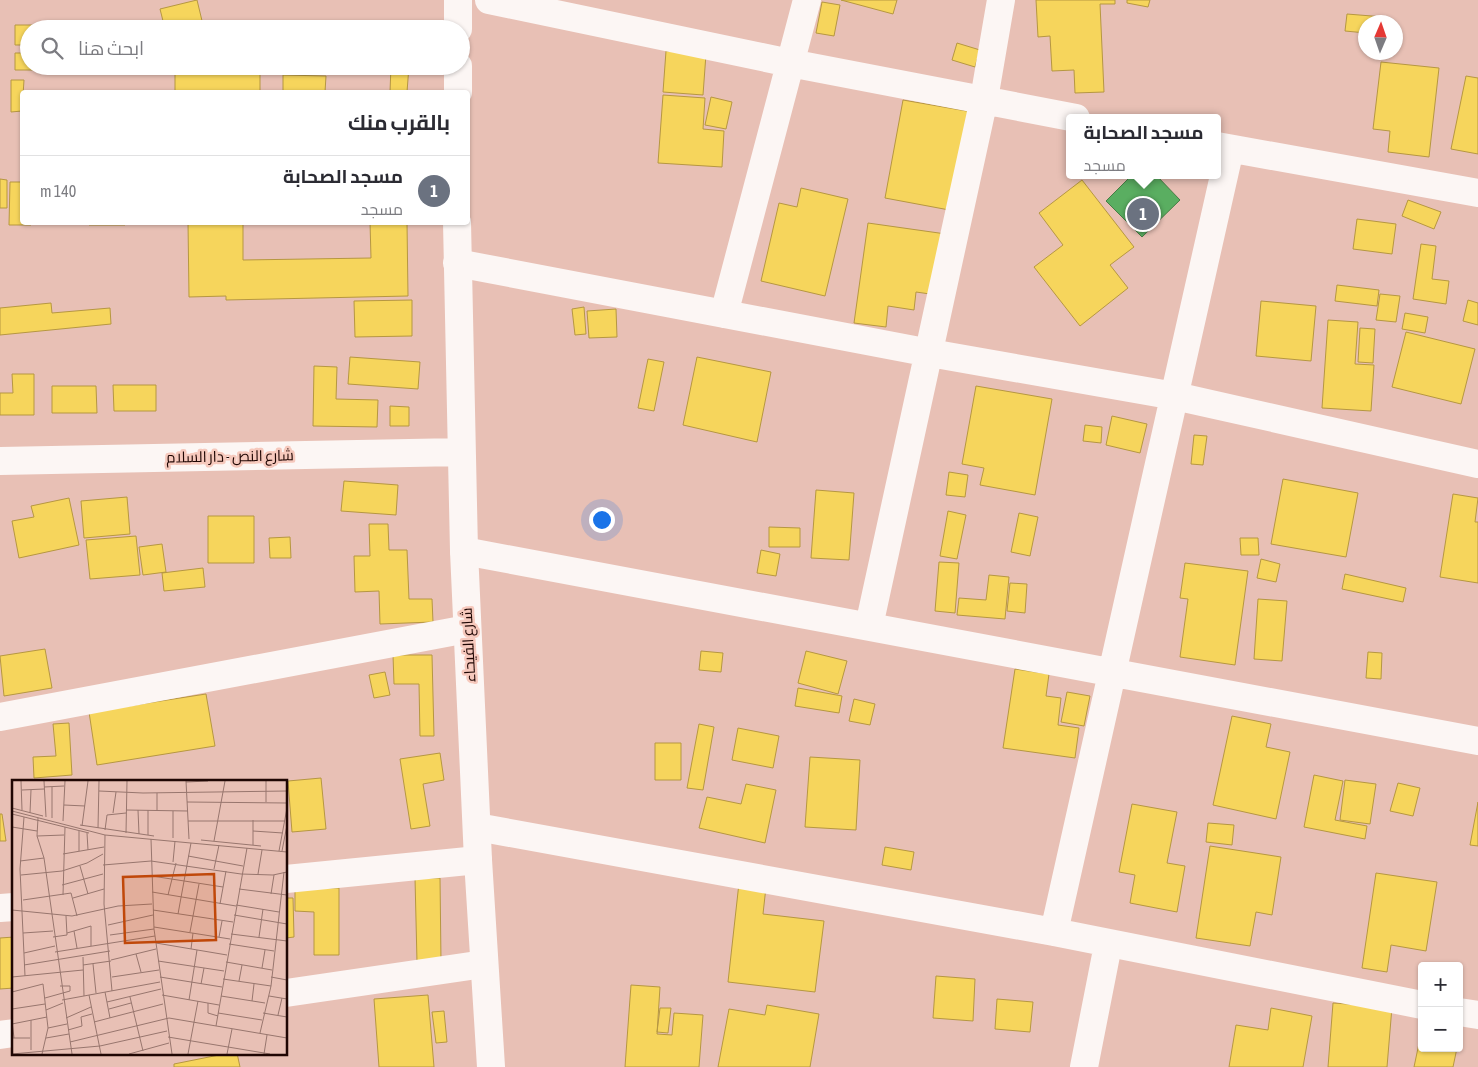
<!DOCTYPE html>
<html lang="ar">
<head>
<meta charset="utf-8">
<style>
	body { margin:0; font-family:"Asap Condensed",Cairo,sans-serif; background:#f7f7f7; color:#2b2b33; direction:rtl }
	.controls { position:absolute; right:15px; bottom:15px; display:grid; overflow:hidden; border-radius:5px; box-shadow:0 1px 4px #0004 }
	.controls button { width:45px; height:45px; display:grid; place-items:center; padding:0; border:0; border-bottom:1px solid #e1e1e2; background:#fff; color:#2b2b33; font:25px sans-serif }
	.compass { position:absolute; left:1358px; top:15px; width:45px; height:45px; border-radius:50%; background:#fff; box-shadow:0 1px 4px #0004; rotate:2deg }
	.you { position:absolute; left:601px; top:519px; width:18px; height:18px; margin:-12px; border:4px solid #fff; border-radius:50%; background:#1a73e8; box-shadow:0 0 0 8px #1a73e833 }
	.badge { display:grid; place-items:center; width:32px; height:32px; border-radius:50%; background:#654741; color:#fff; font-size:16px; font-weight:700 }
	.pin { position:absolute; translate:-50% -50%; border:2px solid #fff; box-shadow:0 1px 5px #0006 }
	.popup { position:absolute; left:1066px; top:114px; width:155px; height:65px; box-sizing:border-box; display:grid; place-content:center; border-radius:5px; background:#fff; filter:drop-shadow(0 1px 4px #0005); font-size:16px; white-space:nowrap; color:#7c7c81 }
	.popup b { font-size:19px; color:#2b2b33 }
	.popup::after { content:''; position:absolute; left:50%; top:100%; margin-left:-10px; border:10px solid transparent; border-top-color:#fff }
	.list { margin:0; padding:0; list-style:none }
	h2 { display:flex; justify-content:space-between; align-items:center; height:65px; margin:0; padding:0 20px; font-size:21px }
	h2 small { font-size:16px; font-weight:400; color:#7c7c81 }
	.list li { display:grid; grid-template-columns:32px 1fr auto; gap:15px; align-items:center; box-sizing:border-box; height:70px; padding:0 20px; border-top:1px solid #e1e1e2 }
	.list b { display:block; font-size:19px; white-space:nowrap }
	.list p { margin:0; font-size:16px; white-space:nowrap; color:#7c7c81 }
	.list em { font-size:16px; font-style:normal; color:#7c7c81 }
	.icon { flex:none; width:28px; height:28px; fill:none; stroke:currentColor; stroke-width:2; stroke-linecap:round; stroke-linejoin:round }
	.map { position:relative; flex:none; width:1478px; height:1067px; overflow:hidden; direction:ltr }
	.search { position:absolute; background:#fff; box-shadow:0 1px 4px #0004; left:20px; top:20px; width:450px; height:55px; display:flex; align-items:center; gap:12px; box-sizing:border-box; padding:0 18px; border-radius:28px; color:#7c7c81; font-size:19px }
	.panel { position:absolute; background:#fff; box-shadow:0 1px 4px #0004; left:20px; top:90px; width:450px; height:135px; border-radius:5px; direction:rtl }
	.map>svg:first-child { display:block }
	.homes { fill:#f6d55c; stroke:#b69741 }
	.public { fill:#5aae61; stroke:#487c45 }
	.lines { fill:none; stroke-linecap:round; stroke-linejoin:round }
	.minor { stroke:#fcf6f4; stroke-width:28 }
	.tertiary { stroke:#fcf6f4; stroke-width:28 }
	.labels { text-anchor:middle; dominant-baseline:central; stroke-width:5; stroke-linejoin:round; paint-order:stroke }
	.street-label { font-size:15px; fill:#1f0603; stroke:#f6c9bd }
	.inset-road { fill:none; stroke:#98766e; stroke-width:1 }
	.view { fill:#c0480a; fill-opacity:0.15; stroke:#c0480a; stroke-width:2.5 }
	.inset-edge { fill:none; stroke:#1f0603; stroke-width:2.5 }
</style>
</head>
<body>
<div class="map">
<svg width="1478" height="1067" viewBox="0 0 1478 1067">
	<rect width="100%" height="100%" fill="#e8c0b5"/>
	<path class="homes" d="M197,0L204,29H165L160,9Z
		M841,0H897L893,14Z
		M1036,0H1115V4H1100L1104,92L1075,93L1074,70L1052,71L1050,36L1038,37Z
		M1127,0H1150L1148,7L1127,3Z
		M822,2L840,5L834,36L816,33Z
		M1347,14L1384,17L1383,22H1366V33L1345,31Z
		M15,25H104V29H29V45H15Z
		M957,43L980,50L975,67L952,60Z
		M666,51L706,54L703,95L663,92Z
		M15,53H29V66H55V70H15Z
		M1381,62L1439,68L1429,157L1388,152L1390,131L1373,129Z
		M391,66H409L407,92H390Z
		M175,70H260V92H175Z
		M283,75L326,76L325,92H283Z
		M1466,76L1478,78V154L1451,149Z
		M11,80H24L22,111L11,112Z
		M663,95L705,98L703,129L724,131L722,167L658,163Z
		M711,97L732,102L726,129L705,125Z
		M903,100L978,113L960,212L885,198Z
		M0,179L7,180V208H0Z
		M1082,180L1134,247L1110,265L1128,288L1080,326L1034,267L1063,245L1039,213Z
		M10,182H22V222H31V225H9Z
		M801,188L848,199L825,296L761,281L779,203L797,207Z
		M1408,200L1441,212L1434,229L1402,216Z
		M1357,219L1396,224L1392,254L1353,249Z
		M88,222H125V225H89Z
		M188,222H243V260L371,258L370,222H407L408,296L226,300V296L189,297Z
		M868,223L953,235L944,296L916,292L914,310L888,306L886,327L854,323Z
		M1421,244L1436,246L1432,279L1449,281L1446,304L1413,299Z
		M1337,285L1379,290L1377,306L1335,301Z
		M1380,294L1400,296L1396,322L1376,320Z
		M412,300V336L355,337L354,301Z
		M1468,300L1478,303V325L1463,321Z
		M1261,301L1316,306L1311,361L1256,356Z
		M51,303L52,313L110,308L111,324L0,335V308Z
		M584,307L586,334L575,335L572,309Z
		M616,309L617,337L589,338L587,311Z
		M1405,313L1428,317L1425,333L1402,329Z
		M1328,320L1358,322L1355,364L1374,365L1371,411L1322,408Z
		M1360,328L1375,329L1373,363L1358,362Z
		M1406,332L1475,349L1461,404L1392,387Z
		M350,357L420,362L418,389L348,384Z
		M697,357L771,372L757,442L683,425Z
		M648,359L664,362L654,411L638,408Z
		M314,366L337,367L336,399L378,400L377,427L313,426Z
		M12,374H34V415H0V393H13Z
		M113,385H156V411H114Z
		M52,386H96L97,413H52Z
		M976,386L1052,399L1035,495L980,485L984,468L962,464Z
		M390,406L409,407V426H390Z
		M1112,416L1147,424L1140,453L1106,445Z
		M1085,425L1102,427L1101,443L1083,441Z
		M1194,435L1207,436L1203,465L1191,464Z
		M949,472L968,475L965,497L946,495Z
		M1283,479L1358,493L1346,557L1271,544Z
		M344,481L398,485L396,515L341,511Z
		M816,490L854,493L849,560L811,558Z
		M1453,494L1478,498L1475,522H1478V583L1440,577Z
		M127,497L130,534L84,538L81,501Z
		M69,498L79,545L19,558L12,521L34,517L31,506Z
		M948,511L966,515L957,559L940,556Z
		M1019,513L1038,517L1030,556L1011,552Z
		M208,516H254V563H208Z
		M369,524H388L389,550H407L409,599H432L433,622L380,624L379,591L355,592L354,556H370Z
		M769,527L800,528V547H769Z
		M136,536L140,575L90,579L86,540Z
		M290,537L291,558H270L269,538Z
		M1240,538H1258L1259,555H1241Z
		M162,544L166,572L143,575L139,547Z
		M761,550L780,554L776,576L757,573Z
		M1261,559L1280,564L1276,582L1257,578Z
		M939,562L959,563L955,613L935,611Z
		M1185,563L1248,571L1235,665L1180,657L1188,599L1180,598Z
		M203,568L205,587L164,591L162,573Z
		M1345,574L1406,588L1403,602L1342,589Z
		M989,575L1009,577L1005,619L957,615L959,598L986,600Z
		M1010,583L1027,584L1025,613L1007,611Z
		M1258,599L1287,601L1282,661L1254,659Z
		M45,649L52,688L4,696L0,656Z
		M701,651L723,653L721,672L699,670Z
		M806,651L847,661L838,694L798,683Z
		M1368,652L1382,653L1381,679L1366,678Z
		M393,655H432L434,736H420L419,684H394Z
		M1015,669L1049,674L1046,696L1061,698L1058,725L1079,728L1075,758L1003,748Z
		M385,672L390,695L374,698L369,675Z
		M798,688L842,696L839,713L795,706Z
		M1067,692L1090,696L1084,726L1061,722Z
		M206,694L215,746L97,765L89,712Z
		M854,699L875,704L870,725L849,721Z
		M1232,716L1271,724L1266,747L1290,752L1276,819L1213,805Z
		M69,723L72,775L34,778L33,757L56,756L53,724Z
		M699,724L714,727L703,790L687,788Z
		M738,728L779,736L773,768L732,760Z
		M655,743H681V780H655Z
		M440,753L444,780L423,784L430,826L411,829L400,759Z
		M810,757L860,760L856,830L805,827Z
		M1314,775L1343,781L1335,820L1367,826L1365,839L1304,827Z
		M321,778L326,829L292,832L288,781Z
		M1345,780L1376,784L1370,824L1340,820Z
		M1398,783L1420,788L1413,816L1390,811Z
		M746,784L776,790L765,843L699,828L707,797L741,804Z
		M1478,802V846L1470,845Z
		M1132,804L1177,812L1167,863L1185,866L1177,912L1130,903L1135,875L1119,872Z
		M0,814H2L6,841H0Z
		M1208,823L1234,825L1232,845L1206,842Z
		M1210,846L1281,857L1272,915L1256,912L1250,946L1196,938Z
		M885,847L914,852L911,870L882,865Z
		M1376,873L1437,882L1426,951L1391,945L1387,972L1362,968Z
		M415,878H440L441,961L417,962Z
		M739,883L766,887L763,914L824,921L815,992L728,982Z
		M295,888H339V955H314V912L295,911Z
		M286,898H293L294,937L286,938Z
		M14,937V988L0,989V938Z
		M936,976L975,979L973,1021L933,1018Z
		M631,985L660,987L657,1034L672,1035L674,1013L703,1015L699,1067H625Z
		M428,995L434,1067H379L374,999Z
		M997,999L1033,1002L1030,1032L995,1029Z
		M1333,1003L1392,1007L1387,1067H1328Z
		M767,1005L819,1014L810,1067H718L729,1009L765,1015Z
		M660,1008H671L668,1033L657,1032Z
		M1271,1008L1312,1016L1303,1067H1229L1236,1025L1268,1030Z
		M444,1011L447,1042L436,1043L432,1012Z
		M1422,1029V1048H1457L1453,1067H1414Z
		M229,1053H237L240,1067H174V1064Z"/>
	<path class="public" d="M1132,175H1156L1180,200L1142,237L1106,201Z"/>
	<g class="lines">
		<path class="minor" d="M489,0L790,63L1076,118
			M1217,146L1478,193
			M457,263L930,353L1175,396L1478,464
			M724,314L807,0
			M464,551L1478,741
			M869,626L984,99L1001,0
			M0,717L467,629
			M477,827L1054,932L1422,1005
			M286,879L478,860
			M0,908L14,907
			M1054,932C1111,671 1172,410 1230,149
			M286,993L484,964
			M1459,1012L1478,1015
			M0,1035L14,1033
			M1084,1067L1108,945"/>
		<path class="tertiary" d="M458,29V0
			M458,92V66
			M457,222L464,551L478,860L491,1067
			M0,461L461,452"/>
	</g>
	<g class="labels">
		<g class="street-label">
			<text transform="translate(230 456) rotate(-1)">شارع النص - دار السلام</text>
			<text transform="translate(468 645) rotate(-93)">شارع الفيحاء</text>
		</g>
	</g>
	<g transform="translate(12 780)">
		<rect width="275" height="275" fill="#e8c0b5"/>
		<path class="inset-road" d="M9,1L10,30M32,1L34,37M174,1L177,59M254,1V22M174,2L196,1M32,7L52,6M40,7V38M10,10L32,9M87,11L131,13L275,11M175,22L275,23M52,25L73,26M0,28L31,36M114,30L176,31M126,30L127,54M145,30V13M0,31L93,55L275,72M18,33L19,10M101,33L104,12M0,34L77,53M12,37L8,89L13,196M26,38L25,56L32,78L60,274M51,41L53,1M176,41H273M68,45L142,56M70,46L76,1M0,47L25,51M86,48L87,1M93,50L95,35L114,33M67,51V71M241,51L271,53M75,53L76,70M114,53L115,1M93,55L92,124L100,211M136,55V30M25,56L52,55M161,58V31M139,59L142,149L160,274M189,60L249,66M202,61L213,1M241,65V40M267,71L275,28M270,71L275,45M51,74L92,67M176,76L231,86M8,81L32,78M161,82L163,61M91,85L139,81L229,94L261,95L275,92M68,86L76,114M202,89L207,65M246,94L250,70M9,95L50,91L75,83L91,74M140,96L211,107M50,105L91,94M227,109L275,115M140,112L224,126M259,114L262,95M51,115L53,47M156,115L164,83M61,118L92,109M11,120L59,113L65,136M208,124L214,91M224,125L267,132M0,130L60,136L106,126L140,124M141,130L221,142M166,134L179,63M222,135L275,144M96,145L141,135M142,147L218,159M62,151L65,168M178,152L187,104M11,153L41,151M55,153L79,146V166M219,154L275,161M98,155L142,149M41,157L55,155L54,136M207,157L210,141M247,157L251,129M144,163L215,175M217,164L262,171M179,169L181,153M43,172L143,156M12,173L43,166M124,174L129,192M71,177L72,216M99,180L144,169M146,181L212,191M214,182L260,190M81,184L84,213M12,185L98,171M71,185L99,181M250,188L253,170M0,197L71,190M100,197L147,190M148,197L210,207M259,197L275,200M211,199L259,206M227,201L230,185M189,204L192,188M0,212L31,204L36,248L30,274M93,212L98,238M77,215L89,274M150,215L207,225M209,216L253,223M257,216L275,219M118,217L131,271M33,218L58,211V206H48M50,220L148,202M177,220L185,170M240,221L242,204M95,222L149,209M196,223V233L206,236M0,229L33,224M97,229L119,223M34,230L51,223M206,233L250,240M251,233L275,237M266,235L270,218M54,238L79,227M0,241L2,258M82,242L151,224M0,244L35,237M204,246L235,68M36,248L55,244M56,250L70,246L69,237L80,234M248,253L259,206L272,92M156,257L258,274M0,258H18M34,258L57,254M58,262L157,238L275,258M19,270V240M0,274L88,266L155,251M117,274L157,263M176,274L186,221M215,274L220,249M252,274L255,255"/>
		<path class="view" d="M202,94L204,160L113,163L111,97Z"/>
		<rect width="275" height="275" class="inset-edge"/>
	</g>
</svg>
<div class="controls">
<button>+</button>
<button>−</button>
</div>
<svg class="compass" viewBox="-18 -18 36 36"><path d="M0-13l5 13h-10z" fill="#e53935"/><path d="M0 13l5-13h-10z" fill="#7c7c81"/></svg>
<div class="you"></div>
<div class="pin badge" style="left:1143px;top:214px;background:#6b7280">1</div>
<div class="popup"><b>مسجد الصحابة</b>مسجد</div>
<div class="search"><svg class="icon" aria-label="search" viewBox="0 0 24 24"><circle cx="10" cy="10" r="6"/><path d="M15 15l6 6"/></svg>ابحث هنا</div>
<section class="panel">
<h2>بالقرب منك<small></small></h2>
<ul class="list">
<li><span class="badge" style="background:#6b7280">1</span><div><b>مسجد الصحابة</b><p>مسجد</p></div><em>140 m</em></li>
</ul>
</section>
</div>
</body>
</html>
